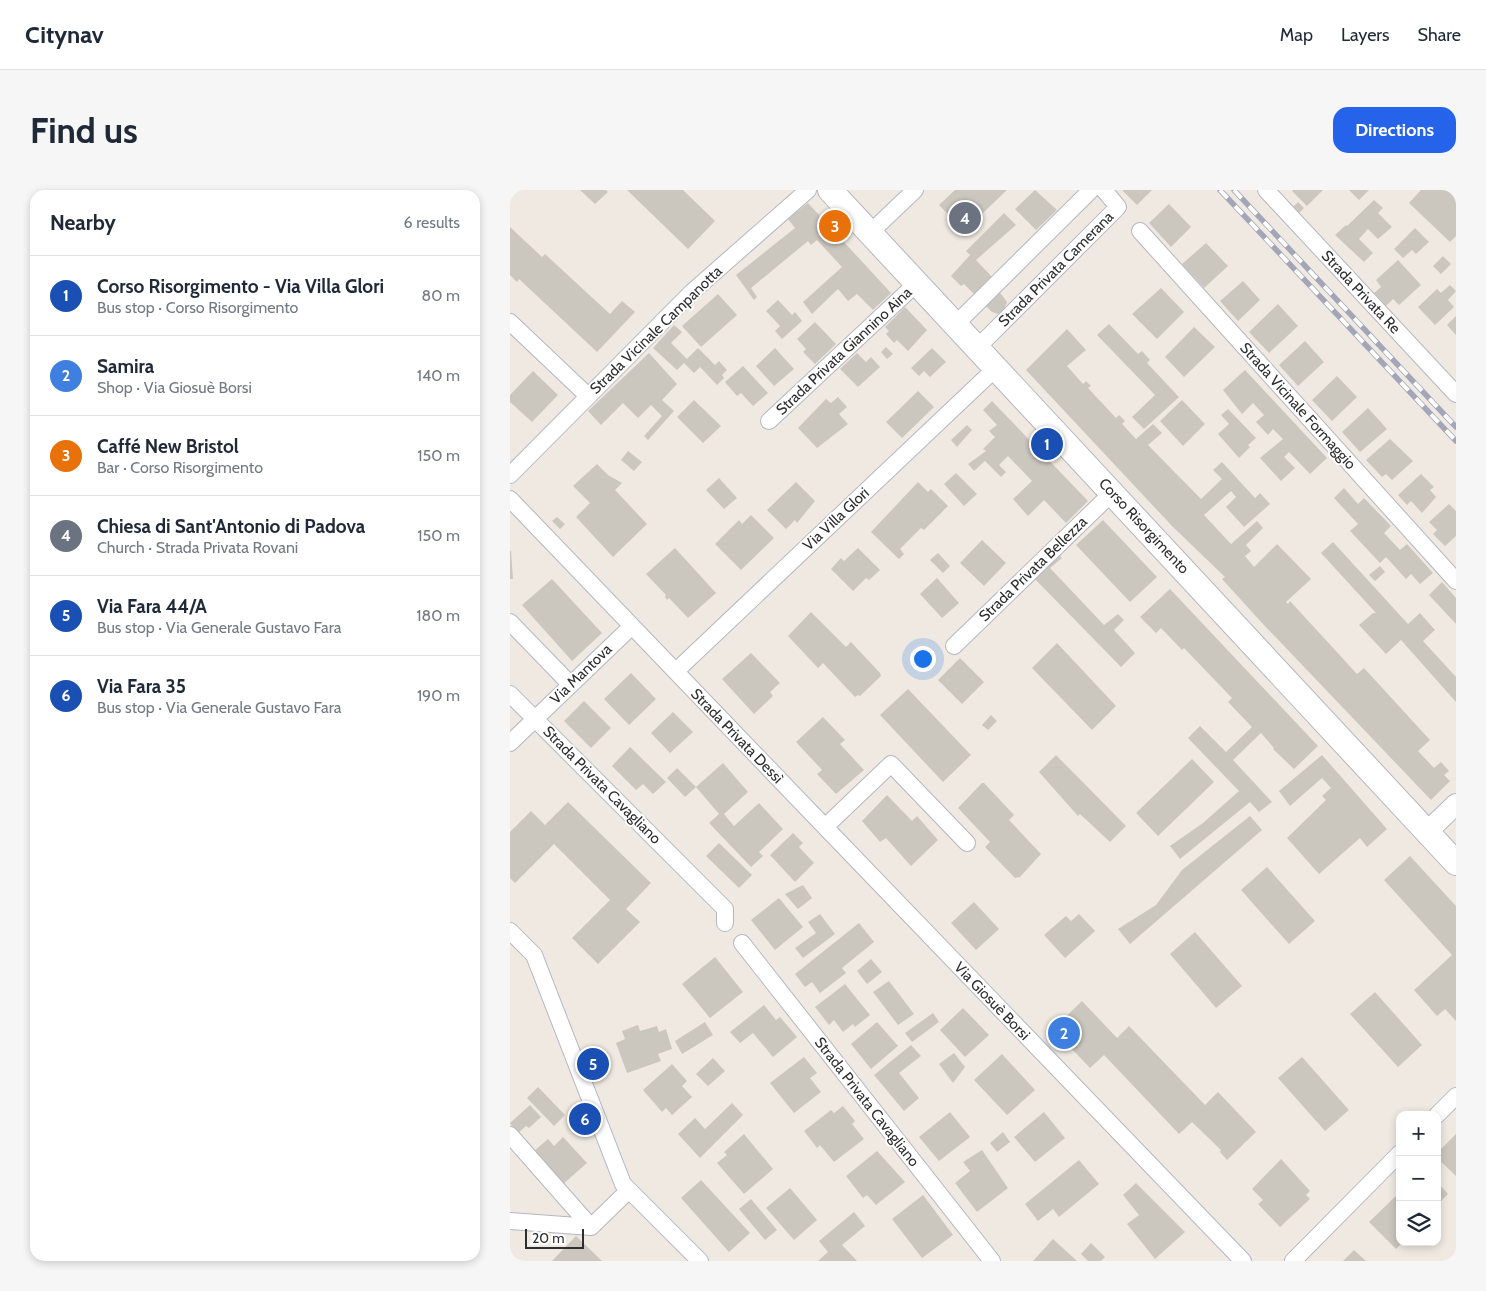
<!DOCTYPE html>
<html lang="en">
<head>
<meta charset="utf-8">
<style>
	body { margin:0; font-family:Cabin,sans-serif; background:#f6f6f7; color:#1f2937 }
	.controls { position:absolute; right:15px; bottom:15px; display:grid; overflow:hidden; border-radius:10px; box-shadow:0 2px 8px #0003 }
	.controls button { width:45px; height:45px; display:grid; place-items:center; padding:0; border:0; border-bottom:1px solid #e0e1e3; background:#fff; color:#1f2937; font:25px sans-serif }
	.scale { position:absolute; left:15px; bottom:12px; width:59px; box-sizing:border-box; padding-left:5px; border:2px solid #2e2e2e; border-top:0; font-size:14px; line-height:18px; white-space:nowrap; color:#2e2e2e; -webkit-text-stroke:4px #fff; paint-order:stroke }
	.you { position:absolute; left:412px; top:468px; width:18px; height:18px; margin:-12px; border:4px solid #fff; border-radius:50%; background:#1a73e8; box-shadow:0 0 0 8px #1a73e833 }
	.badge { display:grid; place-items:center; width:32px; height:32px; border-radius:50%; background:#2563eb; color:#fff; font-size:16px; font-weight:700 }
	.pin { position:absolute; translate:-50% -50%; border:2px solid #fff; box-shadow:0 1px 5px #0006 }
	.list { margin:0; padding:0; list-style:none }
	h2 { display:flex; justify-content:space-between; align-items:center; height:65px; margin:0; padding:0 20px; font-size:21px }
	h2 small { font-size:16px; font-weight:400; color:#747a83 }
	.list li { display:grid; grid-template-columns:32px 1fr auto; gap:15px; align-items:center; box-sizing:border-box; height:80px; padding:0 20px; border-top:1px solid #e0e1e3 }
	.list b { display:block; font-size:19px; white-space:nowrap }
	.list p { margin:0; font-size:16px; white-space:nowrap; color:#747a83 }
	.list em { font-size:16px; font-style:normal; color:#747a83 }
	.icon { flex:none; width:28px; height:28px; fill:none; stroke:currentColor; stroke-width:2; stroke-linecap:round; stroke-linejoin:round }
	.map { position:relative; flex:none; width:946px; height:1071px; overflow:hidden; border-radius:15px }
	header { display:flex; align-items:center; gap:30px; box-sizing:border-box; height:70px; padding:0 25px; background:#fff; border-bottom:1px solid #e0e1e3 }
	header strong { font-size:24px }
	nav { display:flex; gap:28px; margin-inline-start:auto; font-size:18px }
	.intro { display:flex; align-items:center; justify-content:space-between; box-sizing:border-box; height:120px; padding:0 30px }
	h1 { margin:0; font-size:35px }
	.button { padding:12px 22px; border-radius:15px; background:#2563eb; color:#fff; font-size:18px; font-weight:700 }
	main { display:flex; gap:30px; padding:0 30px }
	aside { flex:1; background:#fff; border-radius:15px; box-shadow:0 2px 8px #0003 }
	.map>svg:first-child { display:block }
	.building { fill:#cbc7bf }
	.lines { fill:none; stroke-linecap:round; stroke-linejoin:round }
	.minor-casing { stroke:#b4b7c1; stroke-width:18 }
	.tertiary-casing { stroke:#b4b7c1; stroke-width:22 }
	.secondary-casing { stroke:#b4b7c1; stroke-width:26 }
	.minor { stroke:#fff; stroke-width:16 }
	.tertiary { stroke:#fff; stroke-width:20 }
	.secondary { stroke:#fff; stroke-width:24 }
	.rail-casing { stroke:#a3a6b8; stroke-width:5.5 }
	.rail { stroke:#fff; stroke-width:4; stroke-dasharray:11; stroke-linecap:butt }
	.labels { text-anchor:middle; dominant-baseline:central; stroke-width:4; stroke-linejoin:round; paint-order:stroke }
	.street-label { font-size:15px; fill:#2e2e2e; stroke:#fff }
</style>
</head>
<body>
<header>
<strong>Citynav</strong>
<nav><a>Map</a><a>Layers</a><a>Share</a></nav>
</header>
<div class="intro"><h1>Find us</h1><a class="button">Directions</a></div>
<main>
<aside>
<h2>Nearby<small>6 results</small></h2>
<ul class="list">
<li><span class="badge" style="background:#1a4fb4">1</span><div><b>Corso Risorgimento - Via Villa Glori</b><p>Bus stop · Corso Risorgimento</p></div><em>80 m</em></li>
<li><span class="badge" style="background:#3f7fe0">2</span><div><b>Samira</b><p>Shop · Via Giosuè Borsi</p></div><em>140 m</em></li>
<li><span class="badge" style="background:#e8710a">3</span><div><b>Caffé New Bristol</b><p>Bar · Corso Risorgimento</p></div><em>150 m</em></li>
<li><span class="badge" style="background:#6b7280">4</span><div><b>Chiesa di Sant'Antonio di Padova</b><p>Church · Strada Privata Rovani</p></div><em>150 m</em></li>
<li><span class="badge" style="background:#1a4fb4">5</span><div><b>Via Fara 44/A</b><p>Bus stop · Via Generale Gustavo Fara</p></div><em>180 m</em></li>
<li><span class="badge" style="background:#1a4fb4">6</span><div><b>Via Fara 35</b><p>Bus stop · Via Generale Gustavo Fara</p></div><em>190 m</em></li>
</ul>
</aside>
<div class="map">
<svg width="946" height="1071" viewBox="0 0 946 1071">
	<rect width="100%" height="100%" fill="#efe9e1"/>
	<path class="building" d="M70,0H96L98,2L85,14Z
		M117,0H173L205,31L178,59Z
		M445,0H497L454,41L429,15Z
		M525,0L547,20L526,40L505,19Z
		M612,0H642L627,15Z
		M783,0H813L797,16L782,1Z
		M839,0H859L849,10Z
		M911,0H938L946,8V46L940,52L899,13Z
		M864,10L873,18L868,23L882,37L868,49L858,39L849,49L863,63L854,72L825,45L836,35L837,36Z
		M788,12L794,18L785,27L779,21Z
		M298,13L381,103L363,120L347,104L338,111L328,99L302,124L293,112L332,77L307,50L301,55L298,51L241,98L247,107L244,110L226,85L285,38L278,29Z
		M659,14L681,37L661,57L639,33Z
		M494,23L506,35L466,70L484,89L467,107L454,94L451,96L441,86L460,65L456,61Z
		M0,37L32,67L35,64L100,124L112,111L125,122L87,162L9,89L7,92L0,85Z
		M905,38L919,52L906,64L902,60L893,68L884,59Z
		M696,53L718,76L694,98L672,74Z
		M933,66L941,74L931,84L923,76Z
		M888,70L911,95L889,115L883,109L876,116L864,103L871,97L866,90Z
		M733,91L750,110L728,131L710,111Z
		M940,95L946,101L938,110L944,117L925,135L908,117L927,99L931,103Z
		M651,98L674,122L647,149L622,124Z
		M488,100L497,112L494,120L488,124L482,122L473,113Z
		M208,104L227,125L191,157L172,136Z
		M268,110L282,125L285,122L292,131L272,149L265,141L270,136L256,121Z
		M768,114L788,136L759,163L739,142Z
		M395,117L417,140L398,161L387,150L384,153L376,144L379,141L375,137Z
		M946,126V145L937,135Z
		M305,132L326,154L305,174L293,162L296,159L287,149Z
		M599,134L628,164L632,161L640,170L637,173L669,207L634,239L622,227L645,205L587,145Z
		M164,135L172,142L161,153L177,169L188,158L205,175L209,171L217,180L212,185L214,188L207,195L190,177L184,183L174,173L167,180L143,158Z
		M684,137L705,157L674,187L655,167Z
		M557,139L576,160L557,176L573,194L576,191L581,196L578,198L606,228L609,225L615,231L612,234L626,249L643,234L652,243L638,255L691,309L712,289L703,280L712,272L745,308L750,303L760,314L734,337L716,317L726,307L721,301L694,325L721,354L747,331L753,338L736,355L741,361L735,366L744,377L767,354L801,389L776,412L778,414L780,411L847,484L854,478L920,550L908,561L924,578L931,572L939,581L934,585L940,591L921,610L753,434L712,389L715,387L662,336L516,180Z
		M795,151L814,172L788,196L769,175Z
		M376,157L383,164L377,169L371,162Z
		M265,158L284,179L264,196L246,176Z
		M422,158L436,172L420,187L414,181L409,186L401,178Z
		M139,163L167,194L152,210L164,221L138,250L134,246L152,226L141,215L128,228L113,213L91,235L78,221Z
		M347,163L356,172L361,167L370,177L348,197L330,179Z
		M233,176L258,203L243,216L231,203L227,206L215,192Z
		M735,180L817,268L800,284L779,262L774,267L785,278L771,291L750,268L773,249L763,239L758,245L746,232L754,225L743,213L732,224L713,200Z
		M23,181L48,205L22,232L0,212V205Z
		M827,186L847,207L822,231L802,210Z
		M408,201L424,217L392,248L376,232Z
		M328,207L337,217L329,224L338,234L307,258L288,238L316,209L321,213Z
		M184,210L211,236L193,253L167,227Z
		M672,210L695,234L673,256L650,231Z
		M482,211L578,311L556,333L534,310L518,326L503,309L522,291L498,266L489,275L496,282L491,287L475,271L464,281L458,274L476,261L473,259L485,247L479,241L487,235L473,220Z
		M858,218L877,239L850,262L832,242Z
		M718,219L746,248L738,255L740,257L729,268L708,244L719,234L711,225Z
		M457,235L462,240L447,257L441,250Z
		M880,249L903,271L882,290L876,284L872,287L856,270Z
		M118,261L132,272L124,281L111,270Z
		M87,274L98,285L112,293L105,300L137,334L103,367L66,327L80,313L63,296Z
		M446,283L467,304L454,316L434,294Z
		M911,284L924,297L920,300L926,307L912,323L901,311L897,315L888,305Z
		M209,288L227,308L214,319L196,300Z
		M286,292L305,311L287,333L285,330L276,339L257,320Z
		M408,292L418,302L421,299L438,316L414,340L411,338L390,359L394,364L389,369L361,342Z
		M834,298L848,314L854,308L881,336L874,343L890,360L897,354L923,383L910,394L901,384L896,389L876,367L870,373L840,341L848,334L824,308Z
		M939,314L946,321V346L935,356L923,344L927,340L919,332Z
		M241,325L264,348L231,380L205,354L229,330L232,334Z
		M47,327L55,334L50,339L42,331Z
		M593,330L647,387L620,412L566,355Z
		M472,350L496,373L474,396L450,373Z
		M823,352L898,434L910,423L925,440L913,451L946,487V512L891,450L876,464L849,435L863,423H866L811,363Z
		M165,358L206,403L178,428L159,408L157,410L155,407L156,405L136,384Z
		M348,358L370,380L359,390L356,388L343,401L321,379L331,368L334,371Z
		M0,361H1L3,389H0Z
		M546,361L552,368L540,378L594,435L608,424L614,430L604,440L625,463L611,477L521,385Z
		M428,363L440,376L433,383L420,370Z
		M870,376L875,382L865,391L859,385Z
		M427,388L449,413L432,428L410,404Z
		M42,389L92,443L62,471L12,415Z
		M932,392L946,408V434L919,405Z
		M660,399L808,556L784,579L763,559L764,558L751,543L723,570L762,612L749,622L740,612L670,669L660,656L693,633L729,601L678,548L690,536L716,562L742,537L718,512L722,508L674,458L672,460L651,438L646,443L630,427Z
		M301,422L336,457L341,452L370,483L371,486L350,506L348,505L345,507L313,473L308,478L278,446Z
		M547,453L606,516L582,540L522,478Z
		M241,463L270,493L260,502L263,506L244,524L212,489Z
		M450,468L474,492L452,514L428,490Z
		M121,483L146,509L119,535L94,509Z
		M398,499L461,565L433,592L370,525Z
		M74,511L101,538L81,558L54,531Z
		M163,522L183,542L160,563L141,543Z
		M481,525L487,531L478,540L472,535Z
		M313,527L335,550L330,554L354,580L326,604L307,584L312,580L286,552Z
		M120,557L156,592L143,604L133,594L126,600L102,576Z
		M546,565L616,636L600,652L570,624L568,626L529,582Z
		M812,565L877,639L857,657L850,648L809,684L777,648L816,610L812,606L821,598L812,588L780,616L769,601Z
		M682,569L704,592L648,646L626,623Z
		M213,573L238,602L214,624L224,636L249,613L273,639L249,662L253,666L241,677L199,633L209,624L186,597Z
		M167,578L186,597L175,607L157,588Z
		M472,593H474L504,625L499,630L531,664L510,687L505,688L475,657L480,652L448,618Z
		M377,605L402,631L407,626L428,650L401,676L376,648L370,652L352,631Z
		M58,612L141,693L116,719L130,732L88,774L62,748L100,710L44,654L5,693L0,688V642L21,621L35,635Z
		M740,626L752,640L620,754L608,739L646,715L672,680Z
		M283,643L293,653L289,657L304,673L285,692L260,665Z
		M209,653L242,685L229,698L196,666Z
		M900,666L946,716V831L935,819L927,826L904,800L942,765L874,690Z
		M757,677L805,731L779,754L731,700Z
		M293,695L302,708L288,719L275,704Z
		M269,708L293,737L265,760L241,730Z
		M464,712L489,739L466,760L441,733Z
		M310,724L325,744L293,768L285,758L306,743L298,732Z
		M569,724L585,741L555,768L534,745L556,726L561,731Z
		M349,733L364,752L332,778L336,783L310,803L302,792L295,797L285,784Z
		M685,742L732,796L706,818L660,764Z
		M205,767L233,802L200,828L172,794Z
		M361,769L372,782L357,794L347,781Z
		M379,791L404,824L388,835L363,802Z
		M335,794L360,825L345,837L343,834L333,842L324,830L319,835L305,817Z
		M865,802L912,855L888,877L840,824Z
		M572,811L607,848L619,836L695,915L708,902L746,942L717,970L710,962L711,960L682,932L669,944L594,865L580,878L543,839Z
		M254,815L266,830L270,827L287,847L263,867L243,843L230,853L220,842Z
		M453,818L479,845L455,867L430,840Z
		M423,823L429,832L402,852L395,843Z
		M195,832L203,845L172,864L165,851Z
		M367,832L388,856L361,879L341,854Z
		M128,835L130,841L147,836L149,842L156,839L162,859L148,864L151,871L117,883L106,853L115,849L112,841Z
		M401,855L411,866L389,883L409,908L394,921L364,885Z
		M444,863L455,877L443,893L429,874Z
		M492,864L525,900L497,925L464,890Z
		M294,867L307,883L300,888L311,902L284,923L260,893Z
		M792,867L839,920L815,941L768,888Z
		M203,868L215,881L198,896L186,884Z
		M162,874L177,891L172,896L182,907L162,925L156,918L152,922L133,900Z
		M28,897L55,925L44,936L17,908Z
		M222,913L233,925L190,968L168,944L185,928L195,939Z
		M20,915L31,927L19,938L16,936L7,944L0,933Z
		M333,916L345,931L342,934L354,949L324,972L310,955L307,958L294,941L321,920L324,923Z
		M440,922L460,947L429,971L409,947Z
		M534,922L555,948L525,972L504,947Z
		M493,942L500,952L487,962L480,953Z
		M234,944L263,979L234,1004L207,973L217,965L214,962Z
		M946,944V986L927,968V963Z
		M53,947L77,973L52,995L22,963L38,949L44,956Z
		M472,960L498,998L467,1022L445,993L460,981L453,972Z
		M367,961L395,992L366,1015L357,1005L353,1008L336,986Z
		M771,969L800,1001L796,1005L800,1009L770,1037L748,1014L753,1010L742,999Z
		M569,970L589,994L549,1027L543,1019L528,1031L515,1014Z
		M191,990L240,1043L219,1062L171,1008Z
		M927,992L938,1004L927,1015Z
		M626,993L675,1042L645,1069L617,1034L629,1025L613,1005Z
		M280,998L307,1030L284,1050L256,1018Z
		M890,1002V1052H893L886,1059L859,1032Z
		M413,1005L443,1045L412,1068L382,1029Z
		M241,1009L267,1040L255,1050L229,1019Z
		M344,1022L355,1036L332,1055L347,1071H308L318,1062L309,1051Z
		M66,1046L92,1071H42Z
		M543,1049L567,1071H523Z
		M581,1053L595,1067L591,1071H578L571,1064Z
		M844,1060L856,1071H833Z"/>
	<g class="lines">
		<defs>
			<path id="minor" d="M756,0L946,204
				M630,41L946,391
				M361,42L405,0
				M0,132L78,206
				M446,134L581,0
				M468,157L608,17L594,0
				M259,231L408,92
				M0,285L182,102L298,0
				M0,309L315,637L381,574L457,653
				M0,432L60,494
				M444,456L603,302
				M166,481L487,177
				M0,504L215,719V733
				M0,553L122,436
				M315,637L733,1071
				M0,741L24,765L113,994L190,1071
				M232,753L482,1071
				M927,925L946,906
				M0,945L81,1037
				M0,1031L81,1037L118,1001
				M783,1071L890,963"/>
			<path id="tertiary" d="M917,642L946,614"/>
			<path id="secondary" d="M320,0L946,673"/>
		</defs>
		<use href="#minor" class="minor-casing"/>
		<use href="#tertiary" class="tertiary-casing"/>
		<use href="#secondary" class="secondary-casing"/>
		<use href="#minor" class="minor"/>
		<use href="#tertiary" class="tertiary"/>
		<use href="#secondary" class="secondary"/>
		<defs>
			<path id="rail" d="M710,0L946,251
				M724,0L946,237"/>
		</defs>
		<use href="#rail" class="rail-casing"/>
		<use href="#rail" class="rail"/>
	</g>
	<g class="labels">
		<g class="street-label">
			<text transform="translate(546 79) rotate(-45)">Strada Privata Camerana</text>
			<text transform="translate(851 102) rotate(47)">Strada Privata Re</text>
			<text transform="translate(146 140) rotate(-44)">Strada Vicinale Campanotta</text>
			<text transform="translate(334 161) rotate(-43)">Strada Privata Giannino Aina</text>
			<text transform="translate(788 216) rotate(48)">Strada Vicinale Formaggio</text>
			<text transform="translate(326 329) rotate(-43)">Via Villa Glori</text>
			<text transform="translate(634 336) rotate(47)">Corso Risorgimento</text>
			<text transform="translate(523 379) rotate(-44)">Strada Privata Bellezza</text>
			<text transform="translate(71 484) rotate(-44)">Via Mantova</text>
			<text transform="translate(227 546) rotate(46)">Strada Privata Dessì</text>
			<text transform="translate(92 595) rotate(45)">Strada Privata Cavagliano</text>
			<text transform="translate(482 811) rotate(46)">Via Giosuè Borsi</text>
			<text transform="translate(357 912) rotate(52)">Strada Privata Cavagliano</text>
		</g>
	</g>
</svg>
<div class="controls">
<button>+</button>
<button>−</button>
<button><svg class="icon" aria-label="layers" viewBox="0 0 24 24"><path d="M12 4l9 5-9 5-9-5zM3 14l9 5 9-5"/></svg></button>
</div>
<div class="scale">20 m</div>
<div class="you"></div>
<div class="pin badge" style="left:537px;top:254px;background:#1a4fb4">1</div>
<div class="pin badge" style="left:554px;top:843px;background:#3f7fe0">2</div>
<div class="pin badge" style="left:325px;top:36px;background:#e8710a">3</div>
<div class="pin badge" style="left:455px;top:28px;background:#6b7280">4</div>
<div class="pin badge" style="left:83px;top:874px;background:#1a4fb4">5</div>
<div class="pin badge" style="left:75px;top:929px;background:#1a4fb4">6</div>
</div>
</main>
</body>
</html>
